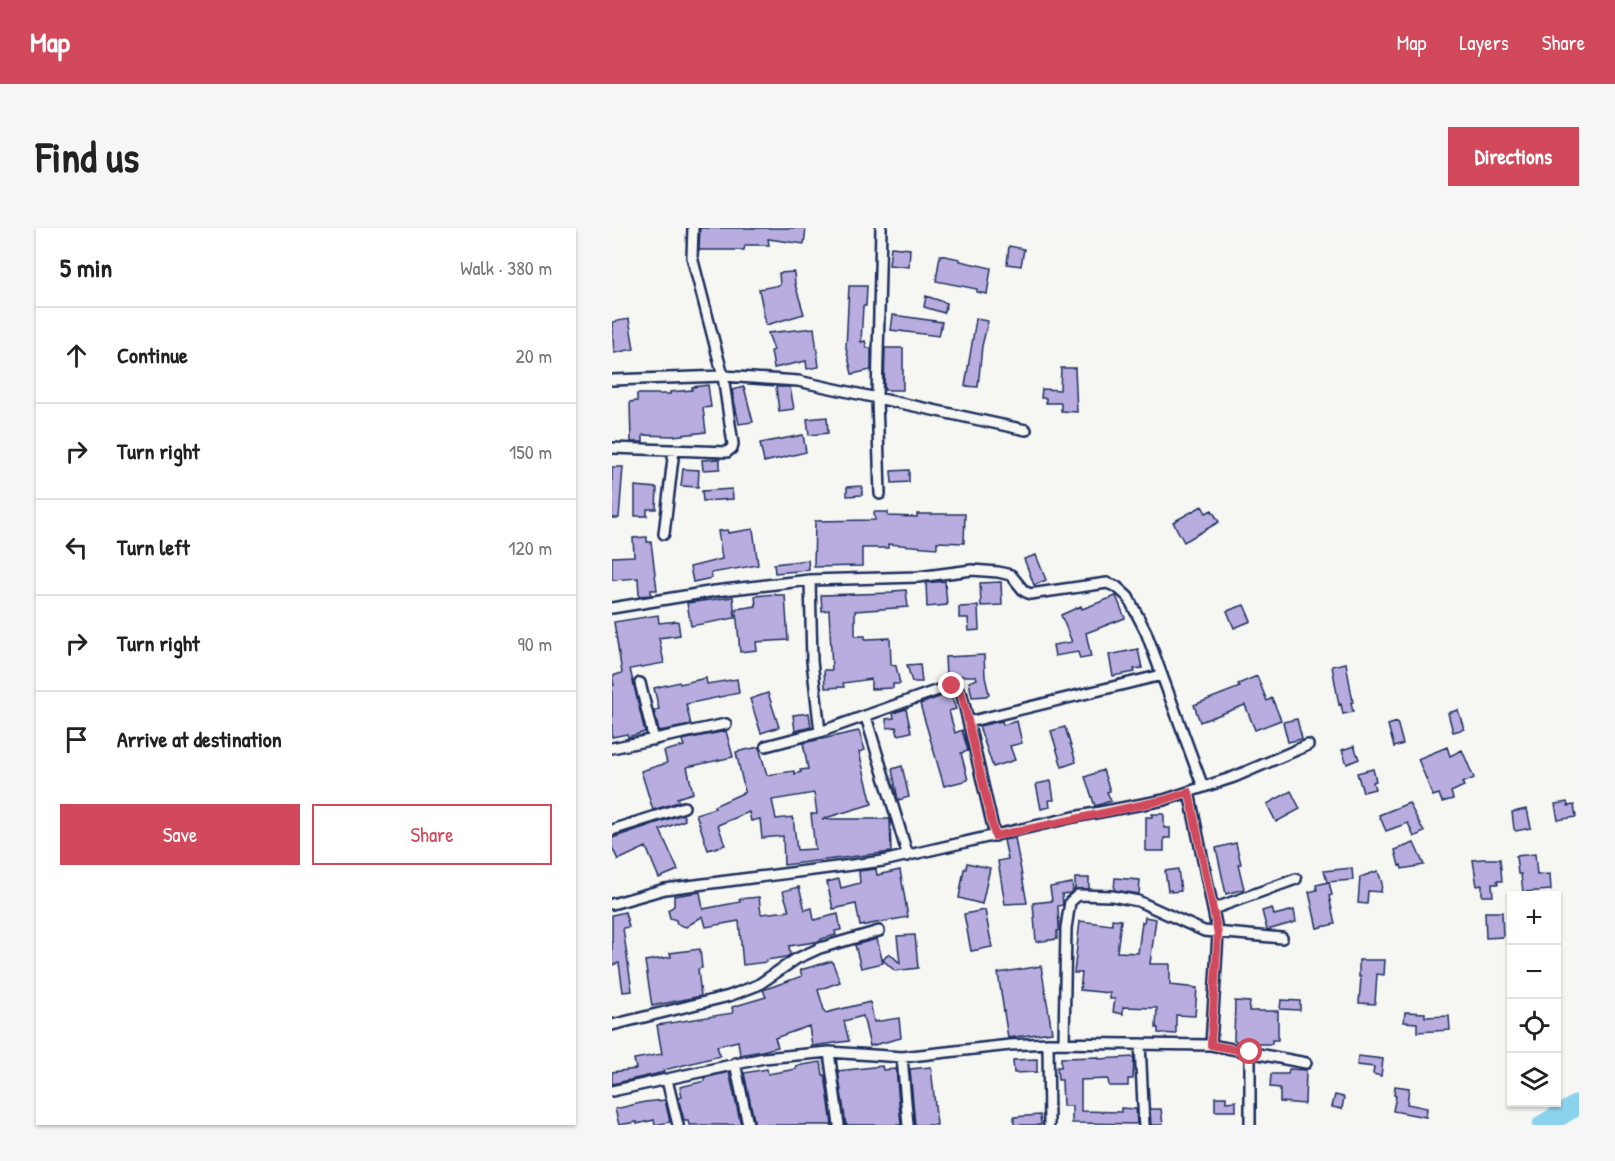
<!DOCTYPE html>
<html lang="en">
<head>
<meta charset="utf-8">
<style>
	body { margin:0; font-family:"Patrick Hand",sans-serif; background:#f6f6f6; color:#222 }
	.controls { position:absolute; right:18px; bottom:18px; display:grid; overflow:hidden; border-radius:0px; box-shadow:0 2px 4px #0004 }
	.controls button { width:54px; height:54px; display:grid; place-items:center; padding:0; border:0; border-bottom:2px solid #e0e0e0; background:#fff; color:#222; font:30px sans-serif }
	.stop { position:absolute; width:18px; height:18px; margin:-14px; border:4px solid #d1495b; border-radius:50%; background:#fff }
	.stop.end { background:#d1495b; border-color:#fff; box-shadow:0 2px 6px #0008 }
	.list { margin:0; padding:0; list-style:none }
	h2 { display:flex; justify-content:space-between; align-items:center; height:78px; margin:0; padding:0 24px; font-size:26px }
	h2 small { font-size:20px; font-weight:400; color:#767676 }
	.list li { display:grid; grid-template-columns:39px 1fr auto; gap:18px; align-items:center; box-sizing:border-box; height:96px; padding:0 24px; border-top:2px solid #e0e0e0 }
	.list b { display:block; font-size:22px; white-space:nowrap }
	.list em { font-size:20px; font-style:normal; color:#767676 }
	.actions { display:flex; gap:12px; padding:18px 24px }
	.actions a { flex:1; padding:14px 0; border:2px solid #d1495b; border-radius:0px; text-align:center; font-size:21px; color:#d1495b }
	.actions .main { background:#d1495b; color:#fff }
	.icon { flex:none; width:33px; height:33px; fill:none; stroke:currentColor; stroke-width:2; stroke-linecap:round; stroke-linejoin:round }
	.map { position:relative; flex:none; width:967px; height:897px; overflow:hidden; border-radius:0px }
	header { display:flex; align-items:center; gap:36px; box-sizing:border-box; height:84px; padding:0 30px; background:#d1495b; color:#fff }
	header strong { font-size:28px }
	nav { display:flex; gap:33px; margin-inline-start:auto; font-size:21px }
	.intro { display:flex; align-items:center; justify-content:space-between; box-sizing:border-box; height:144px; padding:0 36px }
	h1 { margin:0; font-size:42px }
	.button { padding:15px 27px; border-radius:0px; background:#d1495b; color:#fff; font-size:21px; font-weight:700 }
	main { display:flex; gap:36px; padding:0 36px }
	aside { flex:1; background:#fff; border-radius:0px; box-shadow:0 2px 4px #0004 }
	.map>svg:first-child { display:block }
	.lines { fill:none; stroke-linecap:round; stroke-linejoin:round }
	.river { stroke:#8bd3ed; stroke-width:21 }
	.building { fill:#b8adde; stroke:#1b2f5e; stroke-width:1.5; fill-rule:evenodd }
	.street-casing { stroke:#1b2f5e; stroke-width:14 }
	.street { stroke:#f6f6f2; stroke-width:9 }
	.route { stroke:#d1495b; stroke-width:8 }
</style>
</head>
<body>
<header>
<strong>Map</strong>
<nav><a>Map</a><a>Layers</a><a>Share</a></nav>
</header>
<div class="intro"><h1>Find us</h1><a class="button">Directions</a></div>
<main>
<aside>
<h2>5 min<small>Walk · 380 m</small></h2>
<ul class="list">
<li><svg class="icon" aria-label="ahead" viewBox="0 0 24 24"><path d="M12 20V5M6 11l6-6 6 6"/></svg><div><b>Continue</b></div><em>20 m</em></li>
<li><svg class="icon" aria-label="right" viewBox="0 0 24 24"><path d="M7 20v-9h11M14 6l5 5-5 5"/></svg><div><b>Turn right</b></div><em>150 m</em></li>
<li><svg class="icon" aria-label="left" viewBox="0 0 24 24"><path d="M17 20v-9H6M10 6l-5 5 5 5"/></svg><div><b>Turn left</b></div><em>120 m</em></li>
<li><svg class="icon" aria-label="right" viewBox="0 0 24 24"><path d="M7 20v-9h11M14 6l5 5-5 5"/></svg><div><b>Turn right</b></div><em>90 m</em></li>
<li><svg class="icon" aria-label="arrive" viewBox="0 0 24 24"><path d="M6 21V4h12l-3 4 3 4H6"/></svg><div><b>Arrive at destination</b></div></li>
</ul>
<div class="actions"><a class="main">Save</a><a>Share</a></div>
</aside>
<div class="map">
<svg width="967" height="897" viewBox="0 0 967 897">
	<rect width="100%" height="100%" fill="#f6f6f2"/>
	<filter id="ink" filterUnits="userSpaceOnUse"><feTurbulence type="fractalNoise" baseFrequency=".0167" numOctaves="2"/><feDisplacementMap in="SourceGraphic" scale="12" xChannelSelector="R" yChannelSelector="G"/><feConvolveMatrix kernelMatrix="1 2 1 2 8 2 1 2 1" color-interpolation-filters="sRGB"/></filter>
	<g filter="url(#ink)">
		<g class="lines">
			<path class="river" d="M931,897L967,876"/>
		</g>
		<path class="building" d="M88,0H194L192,16L156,11L157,17H133L132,22H87Z
			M397,18L412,21L409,38L395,36Z
			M279,19L298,21L297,39L277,37Z
			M328,27L348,31V33L379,40L375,66L365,64V61L324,53Z
			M182,44L183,56L192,86L154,97L147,61L168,57L167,45Z
			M237,58H255L254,78H251L249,114L253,113L255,120H259V142L240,146L234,120Z
			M314,68L335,75L332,85L312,79Z
			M281,87L330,94L327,108L279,102Z
			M17,91L22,121L2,125L0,94Z
			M364,91L376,93L370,118L366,159L353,158Z
			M202,100L207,139L195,141L194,133L162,140L159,123L162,122L156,105Z
			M273,120H291V162H272Z
			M449,140H463L465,184L449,183V175H434V170H429L430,161L448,162Z
			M96,157L99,179L91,180L94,204L61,208L31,207V214H19L18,174L25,173V166H58V164L80,162V159Z
			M132,159L141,194L127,196L120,162Z
			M164,159H178L182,181L167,183Z
			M215,189L216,205L197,207L195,191Z
			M191,207L194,224L152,234L148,215Z
			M108,231V241L91,242L90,232Z
			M0,239H11L7,290H0Z
			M71,241L87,242L86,259L69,258Z
			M297,242V254L280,255L279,243Z
			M23,258L45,260L44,281H35V288H23Z
			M250,258V267L235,268V259Z
			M120,261L121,271L91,273L90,263Z
			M590,278L594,285L600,282L607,294L572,314L561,294Z
			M262,284H276V288L305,289V286H353L352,315L325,314V320L276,316V320H250V338L202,339L203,293L263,292Z
			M141,301L146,337L99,345L100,350L81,354L78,339L110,331L106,303L116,302V305Z
			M35,309V314H39L45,362H39V367L27,368L26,350L0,352V329L22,328L21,310Z
			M424,327L434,352L422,357L412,331Z
			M196,332L197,342L163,345L162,336Z
			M333,353L335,377L315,379L314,355Z
			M389,354L390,377L369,378L368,355Z
			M294,362L296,379L243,383V408H253V411H256L278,410L279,437L284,438L288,456H281V460L259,461V451L231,455L232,459L213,460L212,442H220L217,382L210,383L209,367L281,365V363Z
			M163,366V367H173L176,412L144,414L145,422L128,424L124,381L144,378L143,368Z
			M504,368L513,390L474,405L479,429L468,431L466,424L443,428L441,417L460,414L449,387L469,378L470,381Z
			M121,369L123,390L79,398L75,375Z
			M632,377L639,393L622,400L615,383Z
			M366,378L367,402L357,403L356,390H347V379Z
			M46,387L47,395L66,393L68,407L47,410L52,435L18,441L33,504L16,509L15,506L0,509V458L2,457L0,448L10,445L2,394Z
			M526,421L530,440L522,441L523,444L501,448L497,427Z
			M372,427L373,449L377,466L374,468L360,469L357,454L365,451L364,448H334L333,429Z
			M734,435L741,474H739L741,484L731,486L729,476L727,477L720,438Z
			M308,436L310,454H300L295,437Z
			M645,448L655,473L660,470L669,492L643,502L633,477L588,494L582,477L628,459L626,456Z
			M94,450L95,456L125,451L127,465L74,476L79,497L47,503L42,482L47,481L42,460L67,454L68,456Z
			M156,465L167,499L149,505L138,471Z
			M338,465L344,481L337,483L343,505L350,502L356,523L349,525L356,552L332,558L308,476Z
			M294,481L299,504L286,507L284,499L275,500L274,491L282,490L281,485Z
			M846,482L852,501L841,504L836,485Z
			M197,485L199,499L183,503L181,487Z
			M685,491L690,511L676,514L671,494Z
			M390,493L391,497L405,493L410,515L398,518L403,532L381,539L367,498Z
			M785,494L791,516L782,519L776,497Z
			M453,499L464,534L450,539L439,503Z
			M114,503L121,529L75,539L81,565L65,570L67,574L41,582L29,543L55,535L52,523L72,518L70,512Z
			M247,503L253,522L247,524L260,576L210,591H278L279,624L172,637L171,608L150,610L148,591L139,593L137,584L106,597L113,617L96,622L84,586L103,580L102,578L133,564L124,524L147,519L155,547L182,543L183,546L189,544L188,542L196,541L191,515ZM202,565L205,586H199L203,621L185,622L181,589L164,591L160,572Z
			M742,518L747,531L735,536L730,522Z
			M835,519L838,528L850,522L862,550L850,555L852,558L839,564L841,571L830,574L827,566L821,568L806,531Z
			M290,538L297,569L286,572L280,541Z
			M761,541L764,553L761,554L763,561L751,564L745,545Z
			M491,542L498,563L495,564L499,573L483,578L473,549Z
			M439,553L442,572H437L438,579L429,581L424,556Z
			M679,563L688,581L664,594L655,576Z
			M955,574L956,578L962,577L964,589L946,592L943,576Z
			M797,575L812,604L802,609L796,595L774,603L767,587Z
			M915,581L919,600L904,603L902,601L900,584Z
			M71,586L73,592L48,602L66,642L47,650L34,619L6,632L0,619V610Z
			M540,586H552V600H558V610H552V623H534V589H540Z
			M403,610L415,675L393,676L386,633L396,631L392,612Z
			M624,615L629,636H626L632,661L614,666L604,620Z
			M802,615L812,637L790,641L789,637L787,638L783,622Z
			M923,626L925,647L938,646L939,662L911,664L909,646H906L904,628Z
			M870,631H888L890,653H885L886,656H880L881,668H870V657L865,658L861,632Z
			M355,635L378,640L370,676L347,670L352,641H354Z
			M740,640L741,652L715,654L712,643Z
			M264,641L265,647L288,642L296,689L248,698L244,676L221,681L215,654L227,651L229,660L248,655L247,643Z
			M566,641L569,663L559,664V662L556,663L553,643Z
			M766,643L770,655L769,664L756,663L755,676L746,675L748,649Z
			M463,650H477V661H463Z
			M503,650L528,652L527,666L502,662Z
			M717,654L720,667L717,668L723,696L705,700L697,664L705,662L704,657Z
			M460,655L461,662L458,665L450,666L451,677L446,678L447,699V702L445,703V711L424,714L421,675L440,673L438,659Z
			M187,659L193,682L200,680L202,692L226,686L229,702L223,703L224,707L209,711V713L177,718L178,727L174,729L154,732L155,734L131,737L127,693L94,699L91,688L74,699L65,696L64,692L58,690L56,682L62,678V668L88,664L91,681L128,674L127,671L147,669L149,686L177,683L171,663Z
			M660,680L662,687L682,682L684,694L655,702L650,683Z
			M373,682L380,719L359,723L352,686Z
			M13,684L17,699L11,700L20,763L11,764L7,735L0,737V687Z
			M873,684H890L891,709L874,710Z
			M533,689L544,691L538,736H558V757L585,760L583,788L564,787V806L546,805V800H544L545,780L511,779V786L501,784L503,771H498V765L468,762L470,745H462L468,693L500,697V691L509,692L505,724L526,725L530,694H532Z
			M303,707L306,740L283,743L271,732L277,725L288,735L285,708Z
			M265,711L271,735L249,740L243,717Z
			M88,721L90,740L86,741L89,768L40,778L33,733L59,729L58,725Z
			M747,732H773L772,747L765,746L763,776L747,775L749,749H747Z
			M220,733L228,754L206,762L213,785L258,774L262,794L287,790L289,810L258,818L251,788L232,793L237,813L200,818L197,798L163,810L166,819L150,823L128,827L126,813L105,818L108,828L52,842V844L44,846L0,856V844L24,841L22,831L50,826L45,797L121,785L120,779L154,769L151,762L190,748L188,742Z
			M429,738L440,804L396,810L386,745Z
			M669,772L688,773V782L668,781Z
			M623,773L638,774L637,783H666V812H660V816H629L622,812Z
			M793,784L813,785V789L837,788L838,802L805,804V795L792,794Z
			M746,828L771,831L769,848L761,846L762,839L745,837Z
			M487,829V831L522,829L521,851H516V858H497L496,851L469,852V883L509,884V880L524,881L525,896L460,895V878H451L450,852H446L445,839H449V830Z
			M425,831V844L402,845L401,832Z
			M209,834L211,847H213L220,897H143L132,845L155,841L156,846L184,841V838Z
			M270,838L271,842L284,841L289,897H234L226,843Z
			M319,839L325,897H303L298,841Z
			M677,841L694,842L693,876L668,874V860L658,859L659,846H676Z
			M117,844L129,897H77L76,892H72L66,870L70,869L68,859L93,853L92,850Z
			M783,858L797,860L795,876L815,880L814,889L781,883L784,868L782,867Z
			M723,867L732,869L730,881L720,879Z
			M603,869H614V874L624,873V883H603Z
			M53,872L58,894L43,897L42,892L25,896V894L7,897L3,881L33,874Z
			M538,881H549L551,897H539Z
			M428,887L429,897H402V889Z"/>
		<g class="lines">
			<defs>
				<path id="street" d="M0,152L111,148L186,153L414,202
					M0,220L115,224L120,220L121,216L111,148L80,29L81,0
					M268,266L265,170L269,0
					M52,306L62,222
					M198,352L200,433L208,504
					M0,380L103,363L198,352L306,349L360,342L386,344L399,347L412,363L418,366L495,355L505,359L516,369L534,404L591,559
					M28,455L42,512
					M254,489L296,628
					M356,494L550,447
					M154,518L208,504L340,457L345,460L350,467L383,608
					M0,520L114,496
					M577,564L606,706L599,817
					M0,602L72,579
					M0,676L53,661L271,633L462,589L552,572L622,549L696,517
					M601,681L684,651
					M0,797L117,768L146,757L184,731L208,720L267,703
					M436,815L437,897
					M452,815L454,700L458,674L466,667L500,668L526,673L592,703L670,710
					M528,816L532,897
					M217,824L227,897
					M290,829L296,897
					M123,835L136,897
					M55,852L66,897
					M0,863L152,830L217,824L290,829L398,817L436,815L599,817L694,835
					M638,897V824"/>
			</defs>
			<use href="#street" class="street-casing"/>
			<use href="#street" class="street"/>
		</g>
	</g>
	<g class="lines" filter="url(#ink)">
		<path class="route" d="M340,458L345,460L350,467L383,608L552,572L577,564L606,706L599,817L638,824"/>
	</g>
</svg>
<div class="controls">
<button>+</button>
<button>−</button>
<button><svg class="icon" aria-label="locate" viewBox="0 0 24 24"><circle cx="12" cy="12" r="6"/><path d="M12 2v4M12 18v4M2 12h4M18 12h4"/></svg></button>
<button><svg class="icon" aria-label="layers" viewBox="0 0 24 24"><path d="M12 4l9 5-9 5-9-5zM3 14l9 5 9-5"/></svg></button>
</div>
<div class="stop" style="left:638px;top:824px"></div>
<div class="stop end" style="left:340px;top:458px"></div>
</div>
</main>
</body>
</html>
